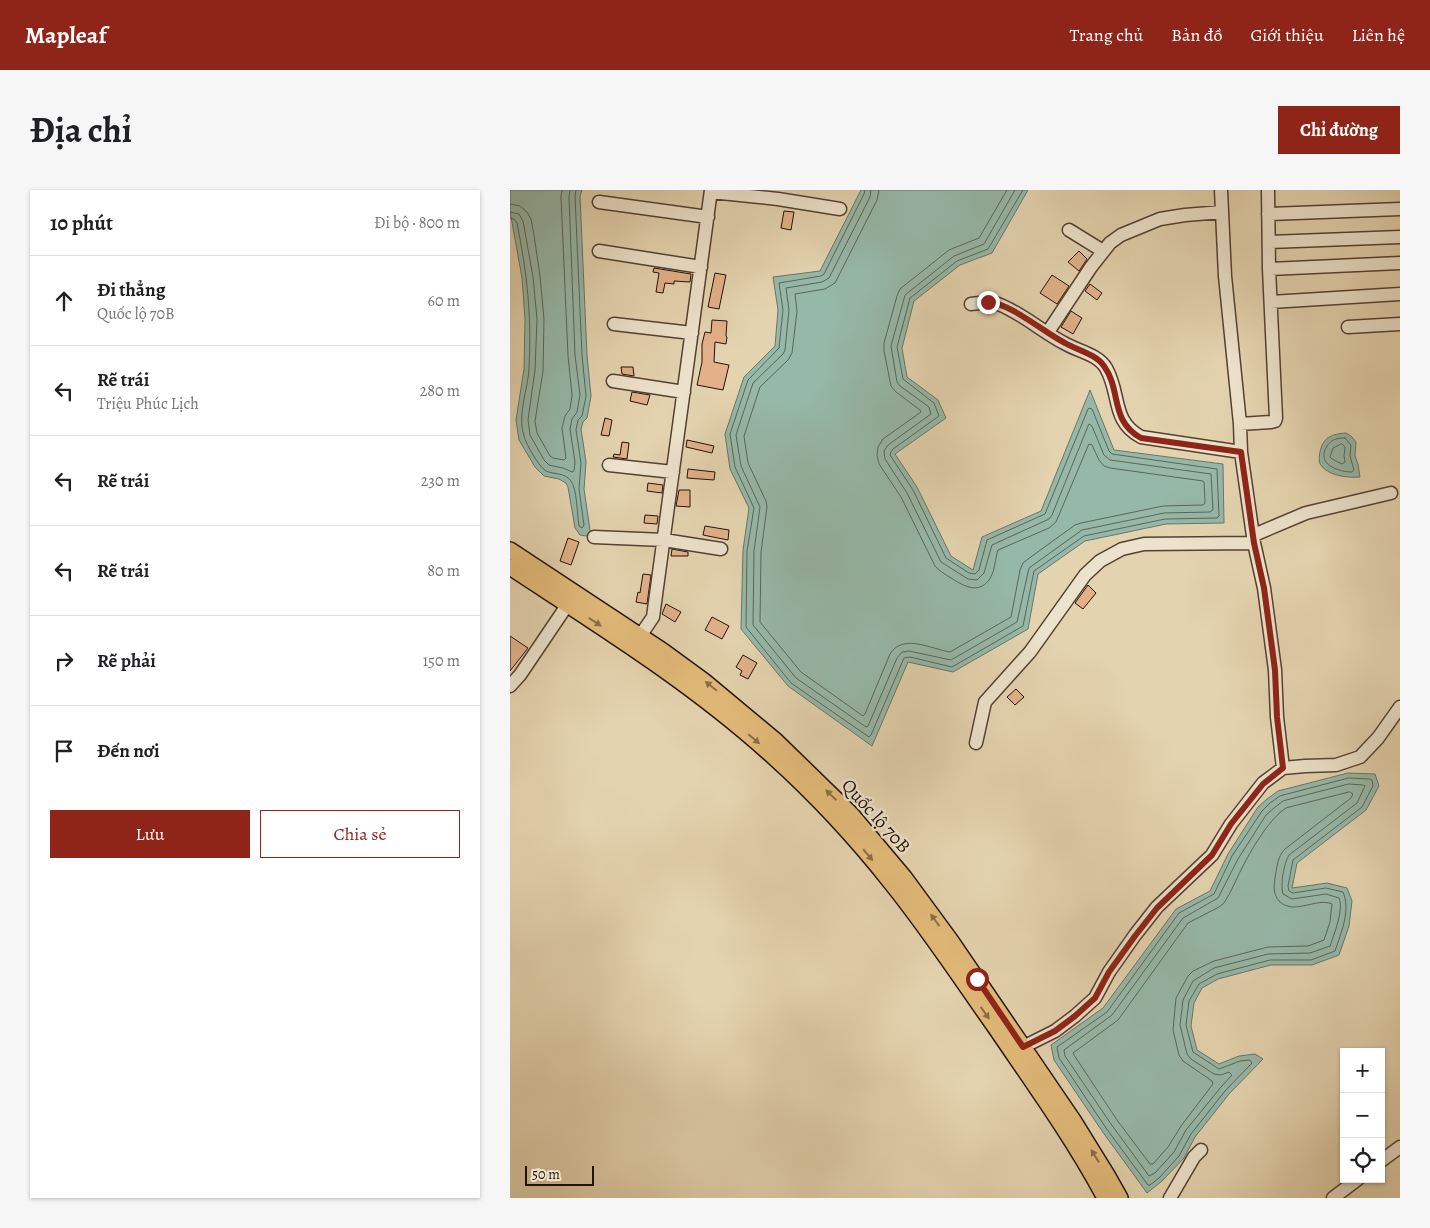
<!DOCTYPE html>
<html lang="vi">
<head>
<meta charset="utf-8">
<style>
	body { margin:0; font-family:Alegreya,serif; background:#f6f6f6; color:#202124 }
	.controls { position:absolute; right:15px; bottom:15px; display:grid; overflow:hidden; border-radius:0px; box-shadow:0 1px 4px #0004 }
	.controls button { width:45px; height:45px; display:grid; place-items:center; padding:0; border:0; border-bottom:1px solid #e0e0e0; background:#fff; color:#202124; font:25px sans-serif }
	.scale { position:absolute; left:15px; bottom:12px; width:69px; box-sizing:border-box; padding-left:5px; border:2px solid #23120a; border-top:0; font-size:14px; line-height:18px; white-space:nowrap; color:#23120a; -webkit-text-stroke:4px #ede2cb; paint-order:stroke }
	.stop { position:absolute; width:15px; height:15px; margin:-11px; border:4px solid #8f2418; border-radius:50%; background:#fff }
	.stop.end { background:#8f2418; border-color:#fff; box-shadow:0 1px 5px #0008 }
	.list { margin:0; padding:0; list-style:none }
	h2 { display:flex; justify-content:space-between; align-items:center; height:65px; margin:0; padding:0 20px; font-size:21px }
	h2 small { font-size:16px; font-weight:400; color:#757577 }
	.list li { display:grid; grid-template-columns:32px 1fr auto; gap:15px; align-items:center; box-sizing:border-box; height:90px; padding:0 20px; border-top:1px solid #e0e0e0 }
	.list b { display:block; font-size:19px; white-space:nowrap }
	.list p { margin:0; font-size:16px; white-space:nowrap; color:#757577 }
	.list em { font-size:16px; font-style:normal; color:#757577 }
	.actions { display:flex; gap:10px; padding:15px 20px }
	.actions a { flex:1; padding:11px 0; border:1px solid #8f2418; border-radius:0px; text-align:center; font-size:18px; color:#8f2418 }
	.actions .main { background:#8f2418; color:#fff }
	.icon { flex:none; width:28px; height:28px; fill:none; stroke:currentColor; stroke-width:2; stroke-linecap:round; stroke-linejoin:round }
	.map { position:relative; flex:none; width:890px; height:1008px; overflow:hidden; border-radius:0px }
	header { display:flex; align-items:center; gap:30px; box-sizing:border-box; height:70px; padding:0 25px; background:#8f2418; color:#fff }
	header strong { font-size:24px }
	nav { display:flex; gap:28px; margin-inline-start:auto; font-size:18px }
	.intro { display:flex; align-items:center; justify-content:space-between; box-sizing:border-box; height:120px; padding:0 30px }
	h1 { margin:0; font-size:35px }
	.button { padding:12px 22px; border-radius:0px; background:#8f2418; color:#fff; font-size:18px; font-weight:700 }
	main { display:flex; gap:30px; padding:0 30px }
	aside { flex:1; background:#fff; border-radius:0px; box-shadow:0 1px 4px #0004 }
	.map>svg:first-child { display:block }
	.water { fill:#96b8a8; stroke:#687669 }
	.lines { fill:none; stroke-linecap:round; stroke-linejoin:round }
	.shore { stroke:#5c6559; stroke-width:1 }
	.building { fill:#e2b189; stroke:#23120a }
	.minor-casing { stroke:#534233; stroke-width:15 }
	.major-casing { stroke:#23120a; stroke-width:18 }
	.minor { stroke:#ede2cb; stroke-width:12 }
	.major { stroke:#e2ba78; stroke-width:15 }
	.oneway { fill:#8c6e46 }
	.route { stroke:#8f2418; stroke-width:6 }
	.labels { text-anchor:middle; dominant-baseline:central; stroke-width:5; stroke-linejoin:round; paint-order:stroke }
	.street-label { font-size:19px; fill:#23120a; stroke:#ede2cb }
</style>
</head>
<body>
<header>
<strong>Mapleaf</strong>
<nav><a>Trang chủ</a><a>Bản đồ</a><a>Giới thiệu</a><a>Liên hệ</a></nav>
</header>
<div class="intro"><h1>Địa chỉ</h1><a class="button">Chỉ đường</a></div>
<main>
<aside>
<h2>10 phút<small>Đi bộ · 800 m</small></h2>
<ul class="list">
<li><svg class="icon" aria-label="ahead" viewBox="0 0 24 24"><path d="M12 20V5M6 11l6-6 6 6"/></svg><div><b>Đi thẳng</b><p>Quốc lộ 70B</p></div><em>60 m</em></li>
<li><svg class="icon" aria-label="left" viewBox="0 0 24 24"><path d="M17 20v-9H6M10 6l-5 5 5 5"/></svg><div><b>Rẽ trái</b><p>Triệu Phúc Lịch</p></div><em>280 m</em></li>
<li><svg class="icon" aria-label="left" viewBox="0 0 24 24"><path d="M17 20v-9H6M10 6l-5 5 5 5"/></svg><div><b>Rẽ trái</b></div><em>230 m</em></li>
<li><svg class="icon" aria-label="left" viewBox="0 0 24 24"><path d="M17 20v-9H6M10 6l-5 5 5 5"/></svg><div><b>Rẽ trái</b></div><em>80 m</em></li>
<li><svg class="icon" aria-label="right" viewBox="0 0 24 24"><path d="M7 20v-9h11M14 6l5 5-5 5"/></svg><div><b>Rẽ phải</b></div><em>150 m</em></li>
<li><svg class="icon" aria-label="arrive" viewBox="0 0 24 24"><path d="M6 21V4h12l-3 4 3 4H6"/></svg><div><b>Đến nơi</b></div></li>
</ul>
<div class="actions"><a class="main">Lưu</a><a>Chia sẻ</a></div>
</aside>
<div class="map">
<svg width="890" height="1008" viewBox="0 0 890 1008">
	<rect width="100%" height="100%" fill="#e4d3af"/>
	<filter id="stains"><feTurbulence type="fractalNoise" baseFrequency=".004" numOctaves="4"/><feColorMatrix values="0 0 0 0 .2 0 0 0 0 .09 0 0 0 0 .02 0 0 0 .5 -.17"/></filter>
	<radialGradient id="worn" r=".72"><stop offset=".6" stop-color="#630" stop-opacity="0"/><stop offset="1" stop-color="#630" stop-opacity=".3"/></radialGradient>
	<path class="water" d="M0,0H72L70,6L77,165L81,206L77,228L73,232L71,239L76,272L74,299L80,340L79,344L76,346L70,345L65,338L58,297L56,293L49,289L34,286L25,277L9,250L6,230L14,179L15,129L12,88L0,21Z
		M351,0H518L482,63L450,75L404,111L392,158L397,187L428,210L436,228L385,264L407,297L441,366L463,380L472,347L531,321L580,200L604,260L713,274L714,333L656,334L575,351L528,384L518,439L443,482L398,472L362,556L278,496L231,439L233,360L239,318L220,279L215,244L234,187L265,156L268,120L263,87L310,81Z
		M836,243L841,246L846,252L845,266L848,274L850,287C838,288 817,286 810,274C809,270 809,266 810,262C813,247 822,244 836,243Z
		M838,583L865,584L869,596L856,620L787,673L782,698L817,693L837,698L842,711L839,736L829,765L802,775H761L708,789L692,798L684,813L681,836L687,860L709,874L729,866L745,864L753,869L719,904L685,947L674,968L652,991L637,1003L592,941L544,870L541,855L593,818L666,719L700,701L718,664L748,617L757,609L768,601Z"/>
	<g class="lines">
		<path class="shore" d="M355,0L354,4L314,84L311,86L269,93L273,120L269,158L238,190L220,244L225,277L244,318L237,361L236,437L281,493L359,547L361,545L394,468L400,467L442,477L513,436L524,381L574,346L655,329L707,328L709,326L707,279L602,264L599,261L582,219L579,218L578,219L535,324L477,350L469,380L465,384L459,383L436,368L403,300L380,265L381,262L383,259L429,226L424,213L393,189L387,157L400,108L447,71L478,59L513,0
			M361,0L360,7L319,88L312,92L276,98L279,120L275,160L273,164L243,193L226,245L231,276L250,317L244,361L243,435L286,488L356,537L358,536L387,468L392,462L399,461L441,470L507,432L519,378L572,340L654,323L700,322L703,320L701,284L600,270L594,265L582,236L579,234L578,236L542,325L539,329L482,355L474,383L467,390L458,389L431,372L397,303L375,269L374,261L378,255L421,224L419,217L390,196L387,192L381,156L395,105L444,66L474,54L505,0
			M369,0L367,10L325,93L315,99L285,104L287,121L282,163L278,170L250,197L234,246L238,273L256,311L257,317L251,362L250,432L291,482L353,526L355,524L380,464C393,443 421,459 440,462L501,427L510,380L513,373L518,369L565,335L571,333L653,316L693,315L695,313L694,292L693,291L600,278L594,276L589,270L582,255L579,254L578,256L546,332L539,338L488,360C485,369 485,382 479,390C468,405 452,395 441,388C435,384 429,381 425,376L391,307L369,274L367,265L368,257L373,249L411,222L410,220L386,202L381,196L374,161V153L387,106L390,99L439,60L469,48L497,0
			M0,14L10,16L17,22L21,29L24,45L30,86L34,129L33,181L25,231L27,243L40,266L43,268L54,270L56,268L52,238L55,226L60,219L62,205L58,166L51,7L52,0
			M0,22L9,24L13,31L23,87L27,129L25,180L18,230L20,245L34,270L39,275L53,278L62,282L64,281L65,272L60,239L62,229L67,222L70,205L65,165L59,7L60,0
			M0,28L4,29L7,33C17,82 22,128 19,178C18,200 7,224 14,246C16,254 29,277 36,281C45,285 54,282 61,291C67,299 67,324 69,336L72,338L74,335L69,299L71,273L66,240L68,230L72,226L76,206L72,165L65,6L66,0
			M835,248L841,255L840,266L844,280L842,282C834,282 821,279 816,272C810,264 818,251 826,249C828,248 833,248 835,248Z
			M832,254L835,257L834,266L835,272L832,274L822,269L820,267L823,258L829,255Z
			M839,588L860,589L862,590L863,596L852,617L783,670L778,696L779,701L783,703L816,698L833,702C841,720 831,743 825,761L801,770H760L707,784L689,794L679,811L676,835L683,862L709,879L730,871L740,870L742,873L715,901L681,944L669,966L649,988L640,995H638L596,938L549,868L547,857L597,822L669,723L704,704L722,666L752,621L760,613L770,606Z
			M839,594L853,595L855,596L847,613L779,665C774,673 770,695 773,704L782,709L816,704L829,708C834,720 824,744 820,756L800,763L758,764L704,778L683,791L673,810L670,835L677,864L681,869L704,884L711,885L719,882L722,885L711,897L676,940L664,962L645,983L639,986L601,934L555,866L554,860L602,825L673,728L708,708L728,669L756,625L764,618L773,611Z
			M840,602L843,604L841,608L775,659C767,667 767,678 765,688C764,696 763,704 769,711C784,726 806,707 822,714L820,732L814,750L798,756L758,757L704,771L683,781L678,786L666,808L663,840L669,865L673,871L702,891L703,894L671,936L658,957L643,974H640L607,930L564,865L563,863L608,830L678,733L709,717L714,713C722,701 727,687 734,674C743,657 760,628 776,618Z"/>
	</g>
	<path class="building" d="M274,21L284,22L281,40L271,38Z
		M569,61L577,69L569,81L558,72Z
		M144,78L181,84L180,92L164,91V94L155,93L153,103L146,102L149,83L143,82Z
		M205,83L216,85L209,119L198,117Z
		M542,85L559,96L547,114L530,103Z
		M580,94L592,103L587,110L575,101Z
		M561,121L572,128L563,144L551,137Z
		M202,130L217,131L216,146L217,147L216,154L205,152L204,172L219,175L213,200L187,195L192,172V154L195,142L201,143Z
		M111,177H123L124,186L112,184Z
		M122,202L140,205L137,215L120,211Z
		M95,228L102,230L99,246L91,245Z
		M177,250L204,256L202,263L176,257Z
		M112,252L119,253L117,269L103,267L104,264L110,265Z
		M178,279L205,282L204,290L177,288Z
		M138,293L153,295L152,303L137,301Z
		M169,300H180V317L166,316Z
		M135,325L148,326L147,334L134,333Z
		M195,336L219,340L218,350L193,345Z
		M58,348L69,352L61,375L50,371Z
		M162,359L178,362V366H161Z
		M133,384L141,385L137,414L126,412L128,402L130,403Z
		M578,395L586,403L573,419L565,413Z
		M156,414L171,422L165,432L152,424Z
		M202,427L219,436L212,449L195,440Z
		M0,446L18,458L0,481Z
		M233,465L247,473L238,489L230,485L232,481L226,477Z
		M506,499L514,507L505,515L497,507Z"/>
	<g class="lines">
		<defs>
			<path id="minor" d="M711,0L715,86L730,234L731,262L744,353L754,398L765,480L767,527L773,578
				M201,2L268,9L330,19
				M89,12L198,27
				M758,24L890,19
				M559,40L593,61
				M759,52L890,47
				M89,61L191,77
				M759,79L890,73
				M761,112L890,104
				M461,114C470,113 480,111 488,114C510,122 533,142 554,153C567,161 588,164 596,178C611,204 601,231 631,247L731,262
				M104,134L182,143
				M838,137L890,134
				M538,142L581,77L600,53L611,45L650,29L675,25L712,22
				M103,191L174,202
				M730,234L761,232L765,231L766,228L759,79L758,0
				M99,275L163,282
				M744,345L796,323L881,303
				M84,347L154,350L211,359
				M130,446L143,427L201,0
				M0,496L10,485L62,408
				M466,553L475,512L520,462L575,385L590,371L612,359L634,354L744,353
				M513,857L545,841L565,826L585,808L599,782L625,745L647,717L702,665L721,634L753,593L773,578L795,576L826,575L850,567L868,548L890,517
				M871,971L890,957
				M660,1008L684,967L691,960
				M823,1008L848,989"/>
			<path id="major" d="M0,360L153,461L194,491L266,551L341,624L394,687L441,751L563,930L597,985L610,1008
				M0,377C88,435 179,491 258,562C303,602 345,647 382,694C419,740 451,789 485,837C523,893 563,948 595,1008"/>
		</defs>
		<use href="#minor" class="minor-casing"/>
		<use href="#major" class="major-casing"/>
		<use href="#minor" class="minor"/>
		<use href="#major" class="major"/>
	</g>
	<defs><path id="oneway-solid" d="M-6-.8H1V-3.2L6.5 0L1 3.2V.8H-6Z" transform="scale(1.25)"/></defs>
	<g class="oneway">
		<use href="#oneway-solid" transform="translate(85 432) rotate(33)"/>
		<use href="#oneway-solid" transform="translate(201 496) rotate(-141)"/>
		<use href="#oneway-solid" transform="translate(244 549) rotate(40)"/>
		<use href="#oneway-solid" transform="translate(321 605) rotate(-136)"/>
		<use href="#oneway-solid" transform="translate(358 665) rotate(50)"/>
		<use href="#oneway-solid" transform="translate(425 730) rotate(-126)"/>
		<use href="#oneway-solid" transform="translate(475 823) rotate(55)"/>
		<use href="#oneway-solid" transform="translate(585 966) rotate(-122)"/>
	</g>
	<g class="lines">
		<path class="route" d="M467,789L513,857L545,841L565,826L585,808L599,782L625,746L647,718L702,665L721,634L753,594L773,578L767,527L765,480L754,398L744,353L731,262L631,248C599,230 612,201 594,176C586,164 567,160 555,153C533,142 502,114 478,112"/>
	</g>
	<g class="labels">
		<g class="street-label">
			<text transform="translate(366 626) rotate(48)">Quốc lộ 70B</text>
		</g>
	</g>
	<rect width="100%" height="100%" filter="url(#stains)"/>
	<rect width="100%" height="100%" fill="url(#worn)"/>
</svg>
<div class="controls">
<button>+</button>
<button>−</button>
<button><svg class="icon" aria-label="locate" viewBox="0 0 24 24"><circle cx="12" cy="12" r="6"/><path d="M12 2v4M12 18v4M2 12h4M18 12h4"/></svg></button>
</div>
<div class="scale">50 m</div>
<div class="stop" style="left:467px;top:789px"></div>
<div class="stop end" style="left:478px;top:112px"></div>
</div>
</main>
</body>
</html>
